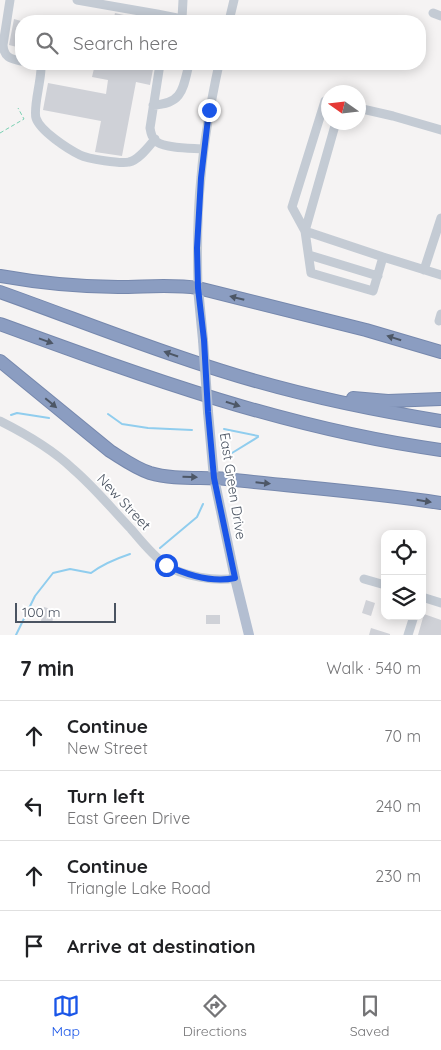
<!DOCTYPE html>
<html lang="en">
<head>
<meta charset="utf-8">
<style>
	body { margin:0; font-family:Quicksand,sans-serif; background:#f2f2f2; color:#202124 }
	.controls { position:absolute; right:15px; bottom:15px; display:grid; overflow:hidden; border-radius:10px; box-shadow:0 2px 12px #0003 }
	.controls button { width:45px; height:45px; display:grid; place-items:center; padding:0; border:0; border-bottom:1px solid #e0e0e0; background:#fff; color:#202124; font:25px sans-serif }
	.compass { position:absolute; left:321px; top:85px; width:45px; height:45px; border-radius:50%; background:#fff; box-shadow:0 2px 12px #0003; rotate:284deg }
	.scale { position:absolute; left:15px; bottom:12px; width:101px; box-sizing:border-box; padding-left:5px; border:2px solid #4a5361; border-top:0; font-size:14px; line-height:18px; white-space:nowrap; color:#4a5361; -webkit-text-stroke:4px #fff; paint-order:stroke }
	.stop { position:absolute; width:15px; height:15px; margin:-11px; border:4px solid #1a56e8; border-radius:50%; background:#fff }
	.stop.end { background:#1a56e8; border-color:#fff; box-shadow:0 1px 5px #0008 }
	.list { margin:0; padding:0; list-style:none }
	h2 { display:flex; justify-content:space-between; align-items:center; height:65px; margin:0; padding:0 20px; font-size:21px }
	h2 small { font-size:16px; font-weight:400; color:#757577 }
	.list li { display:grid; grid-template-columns:32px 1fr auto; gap:15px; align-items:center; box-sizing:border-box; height:70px; padding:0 20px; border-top:1px solid #e0e0e0 }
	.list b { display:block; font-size:19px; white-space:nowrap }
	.list p { margin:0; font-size:16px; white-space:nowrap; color:#757577 }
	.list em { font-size:16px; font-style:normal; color:#757577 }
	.icon { flex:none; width:28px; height:28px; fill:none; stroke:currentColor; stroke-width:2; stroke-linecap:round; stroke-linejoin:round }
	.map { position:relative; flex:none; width:441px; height:635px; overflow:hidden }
	.search { position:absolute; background:#fff; box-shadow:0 2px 12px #0003; left:15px; right:15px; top:15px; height:55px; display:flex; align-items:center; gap:12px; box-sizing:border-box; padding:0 18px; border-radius:20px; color:#757577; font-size:19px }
	.sheet { height:345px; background:#fff }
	nav { display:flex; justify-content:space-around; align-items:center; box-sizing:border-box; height:70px; border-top:1px solid #e0e0e0; background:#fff; font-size:14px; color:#757577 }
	nav a { display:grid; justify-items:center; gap:2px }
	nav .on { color:#1a56e8 }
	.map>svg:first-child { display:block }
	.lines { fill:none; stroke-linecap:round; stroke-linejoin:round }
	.stream { stroke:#90cdee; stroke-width:2 }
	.building { fill:#cfd1d7 }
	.highway-casing { stroke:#7688ad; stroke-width:14 }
	.path { stroke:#7ad0b2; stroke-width:1; stroke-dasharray:4 2.5; stroke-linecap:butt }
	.minor { stroke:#c4cbd4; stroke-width:9 }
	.major { stroke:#b3bed1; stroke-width:10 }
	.highway { stroke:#8b9dc1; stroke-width:12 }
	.major-bridge { stroke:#b3bed1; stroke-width:10 }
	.oneway { fill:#4d5766 }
	.route { stroke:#1a56e8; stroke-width:6 }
	.labels { text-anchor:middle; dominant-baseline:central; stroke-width:4; stroke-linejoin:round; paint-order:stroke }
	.street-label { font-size:14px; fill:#4a5361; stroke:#fff }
</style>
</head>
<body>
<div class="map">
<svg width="441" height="635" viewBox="0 0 441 635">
	<rect width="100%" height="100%" fill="#f5f3f3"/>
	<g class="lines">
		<path class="stream" d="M108,414L122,424L148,428L192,430
			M11,415L17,413L49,418
			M224,429L258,436
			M232,453L258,437
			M160,548L197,517L203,504
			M16,635L35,596L53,573L70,569L91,573C103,564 115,559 130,554"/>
	</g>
	<path class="building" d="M115,13L142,19L141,21H113Z
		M14,19L21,21V48L9,45Z
		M95,64H154L150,85L136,82L122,156L95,152L101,121L43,110L48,83L106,94L108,80L92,77Z
		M366,600L375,603L371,616L362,613Z
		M44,607L55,610L52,623L41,621Z
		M424,614L441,620V635H418Z
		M206,615H220V624H206Z
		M371,628L390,634V635H369Z"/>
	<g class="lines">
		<defs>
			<path id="highway" d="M0,276C39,283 78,287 118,287C145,287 172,284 198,288L366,330L441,352
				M0,292C73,318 145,347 219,370C291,393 366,409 441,421
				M0,324C145,377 287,429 441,450
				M0,361L110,451C123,459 135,468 150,473C173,480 202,477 226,479C297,487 370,492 441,503
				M353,398L388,401L441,399"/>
		</defs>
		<use href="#highway" class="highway-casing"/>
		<path class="path" d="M0,133L24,119L18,108"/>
		<path class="minor" d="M10,0L3,45C4,57 10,59 21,61
			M77,0L157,14L192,21
			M433,13L441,16
			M182,19L183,0
			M229,21L234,0
			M36,64L41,68C41,82 33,108 36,118C40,131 68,149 80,155C88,159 121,164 129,162C139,160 149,146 155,139
			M160,64L150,128C151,134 152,138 157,142C168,149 192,148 204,149
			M328,102L325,101L292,207L305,231L311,273L373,291L383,257L441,275
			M153,105C183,104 183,88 189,64
			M358,108L393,116L441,130
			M336,122L305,231L383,257
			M309,255L378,276
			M424,270L441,218
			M198,288C197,251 197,214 201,177C204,139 211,101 219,64
			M439,321L441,314
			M0,421C26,434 52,449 73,469C94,487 112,509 131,529C142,542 152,555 166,565C182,576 216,582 235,578
			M364,579L385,585
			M422,597L441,603
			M408,635L414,616"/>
		<path class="major" d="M198,288L203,340
			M208,412L214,478L235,578L249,635"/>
		<use href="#highway" class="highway"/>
		<path class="major-bridge" d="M203,340L208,412"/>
	</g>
	<defs><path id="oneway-solid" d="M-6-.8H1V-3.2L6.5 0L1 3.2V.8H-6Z" transform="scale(1.25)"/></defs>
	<g class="oneway">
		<use href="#oneway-solid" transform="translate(237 298) rotate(-166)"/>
		<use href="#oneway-solid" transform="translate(394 338) rotate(-163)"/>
		<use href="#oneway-solid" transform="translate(46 341) rotate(20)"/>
		<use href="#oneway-solid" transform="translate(171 354) rotate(-161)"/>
		<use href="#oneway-solid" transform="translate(51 403) rotate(40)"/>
		<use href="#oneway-solid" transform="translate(233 404) rotate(17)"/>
		<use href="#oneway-solid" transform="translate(190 477) rotate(2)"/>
		<use href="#oneway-solid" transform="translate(263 483) rotate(6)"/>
		<use href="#oneway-solid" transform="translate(424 501) rotate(9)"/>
	</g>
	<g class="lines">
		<path class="route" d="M166,565C187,575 212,583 235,578L214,478L208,412L204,340L198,288L197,248L201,178L209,110"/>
	</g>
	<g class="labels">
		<g class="street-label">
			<text transform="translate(233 486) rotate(81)">East Green Drive</text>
			<text transform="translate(124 502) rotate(47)">New Street</text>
		</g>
	</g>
</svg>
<div class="controls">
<button><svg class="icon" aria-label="locate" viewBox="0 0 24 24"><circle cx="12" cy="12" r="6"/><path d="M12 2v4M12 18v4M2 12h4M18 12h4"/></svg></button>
<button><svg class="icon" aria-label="layers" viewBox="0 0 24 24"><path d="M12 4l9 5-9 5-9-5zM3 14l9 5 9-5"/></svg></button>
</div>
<svg class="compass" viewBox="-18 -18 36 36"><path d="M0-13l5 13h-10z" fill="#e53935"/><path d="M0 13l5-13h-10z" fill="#757577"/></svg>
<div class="scale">100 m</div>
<div class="stop" style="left:166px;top:565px"></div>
<div class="stop end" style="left:209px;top:110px"></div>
<div class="search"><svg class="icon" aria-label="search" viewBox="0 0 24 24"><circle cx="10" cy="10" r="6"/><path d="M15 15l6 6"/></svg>Search here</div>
</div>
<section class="sheet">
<h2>7 min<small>Walk · 540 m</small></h2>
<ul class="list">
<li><svg class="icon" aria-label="ahead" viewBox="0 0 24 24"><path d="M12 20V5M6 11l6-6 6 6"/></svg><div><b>Continue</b><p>New Street</p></div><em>70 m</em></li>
<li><svg class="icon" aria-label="left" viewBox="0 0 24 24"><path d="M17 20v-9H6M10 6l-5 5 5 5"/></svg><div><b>Turn left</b><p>East Green Drive</p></div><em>240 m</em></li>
<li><svg class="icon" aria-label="ahead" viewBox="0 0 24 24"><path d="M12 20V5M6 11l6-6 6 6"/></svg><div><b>Continue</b><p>Triangle Lake Road</p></div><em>230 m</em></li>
<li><svg class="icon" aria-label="arrive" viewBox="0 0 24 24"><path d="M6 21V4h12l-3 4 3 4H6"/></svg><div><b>Arrive at destination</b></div></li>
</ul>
</section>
<nav>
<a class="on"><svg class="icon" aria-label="map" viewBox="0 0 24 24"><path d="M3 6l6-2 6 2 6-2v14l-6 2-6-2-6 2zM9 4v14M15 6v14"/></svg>Map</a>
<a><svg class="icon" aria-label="directions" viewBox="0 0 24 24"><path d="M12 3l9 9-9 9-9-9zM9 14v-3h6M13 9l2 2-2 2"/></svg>Directions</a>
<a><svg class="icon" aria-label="saved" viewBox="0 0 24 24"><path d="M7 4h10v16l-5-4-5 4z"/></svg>Saved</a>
</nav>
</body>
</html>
